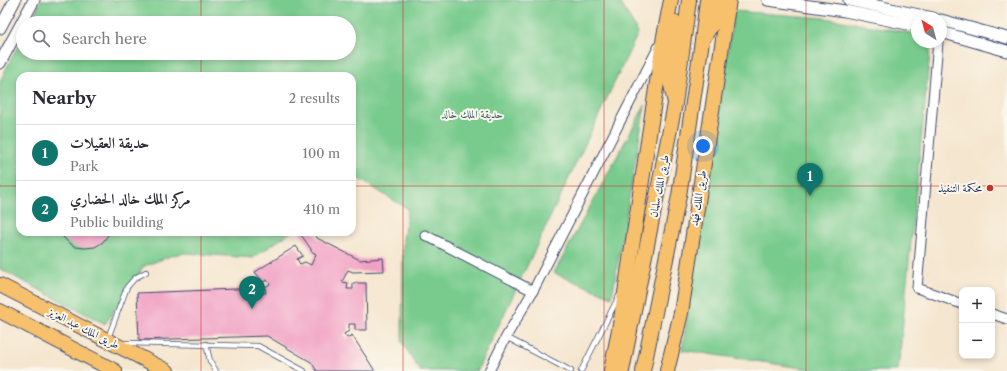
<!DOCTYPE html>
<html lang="en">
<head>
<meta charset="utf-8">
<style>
	body { margin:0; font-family:"Libre Caslon Text",Amiri,serif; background:#f7f7f7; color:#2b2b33 }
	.controls { position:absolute; right:12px; bottom:12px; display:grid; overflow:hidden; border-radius:8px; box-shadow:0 2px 6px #0003 }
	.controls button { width:36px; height:36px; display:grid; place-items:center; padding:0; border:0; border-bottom:1px solid #e1e1e2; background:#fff; color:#2b2b33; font:20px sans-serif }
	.compass { position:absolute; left:911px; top:12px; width:36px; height:36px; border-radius:50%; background:#fff; box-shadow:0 2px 6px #0003; rotate:324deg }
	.you { position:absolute; left:703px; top:146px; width:14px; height:14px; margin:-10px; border:3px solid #fff; border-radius:50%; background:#1a73e8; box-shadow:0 0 0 6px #1a73e833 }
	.badge { display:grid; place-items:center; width:26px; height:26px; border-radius:50%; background:#0f766e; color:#fff; font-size:13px; font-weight:700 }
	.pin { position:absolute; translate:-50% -33px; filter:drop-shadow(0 1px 2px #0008) }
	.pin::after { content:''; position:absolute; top:21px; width:14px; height:12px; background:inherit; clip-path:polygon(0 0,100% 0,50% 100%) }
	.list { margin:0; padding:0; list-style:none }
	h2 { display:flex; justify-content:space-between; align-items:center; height:52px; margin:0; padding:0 16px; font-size:17px }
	h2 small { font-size:13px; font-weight:400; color:#7c7c81 }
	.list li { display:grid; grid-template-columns:26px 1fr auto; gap:12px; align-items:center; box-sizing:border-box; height:56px; padding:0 16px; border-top:1px solid #e1e1e2 }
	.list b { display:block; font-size:15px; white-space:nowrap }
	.list p { margin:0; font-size:13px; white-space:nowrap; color:#7c7c81 }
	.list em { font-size:13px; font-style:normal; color:#7c7c81 }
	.icon { flex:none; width:22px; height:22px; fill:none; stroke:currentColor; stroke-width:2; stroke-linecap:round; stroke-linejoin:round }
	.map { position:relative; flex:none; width:1007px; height:371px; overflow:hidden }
	.search { position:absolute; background:#fff; box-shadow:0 2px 6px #0003; left:16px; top:16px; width:340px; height:44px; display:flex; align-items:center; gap:10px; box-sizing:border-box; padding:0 14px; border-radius:22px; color:#7c7c81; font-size:15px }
	.panel { position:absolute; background:#fff; box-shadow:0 2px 6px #0003; left:16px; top:72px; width:340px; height:164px; border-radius:12px }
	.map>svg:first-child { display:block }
	.green { fill:#78cb8d; stroke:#4a7d76 }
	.building { fill:#f1a0c4 }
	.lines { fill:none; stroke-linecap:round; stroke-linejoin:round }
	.service-casing { stroke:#3c4a6f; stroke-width:6 }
	.minor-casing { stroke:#3c4a6f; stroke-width:11 }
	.tertiary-casing { stroke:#3c4a6f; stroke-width:13 }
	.primary-casing { stroke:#3c4a6f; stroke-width:16 }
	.trunk-casing { stroke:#3c4a6f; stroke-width:16 }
	.service { stroke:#fff; stroke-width:4.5 }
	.minor { stroke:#fff; stroke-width:9 }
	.tertiary { stroke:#fff; stroke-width:11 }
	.primary { stroke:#f7c06c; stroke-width:14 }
	.trunk { stroke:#f7c06c; stroke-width:14 }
	.grid { fill:none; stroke:#d62828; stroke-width:1; stroke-opacity:0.55 }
	.poi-dot { fill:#c8321e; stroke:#fbf7ec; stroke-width:1.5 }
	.labels { text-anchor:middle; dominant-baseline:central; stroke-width:4; stroke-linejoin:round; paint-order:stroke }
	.park-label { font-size:11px; fill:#375e6c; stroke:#fbf7ec }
	.street-label { font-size:11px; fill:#1b2f5e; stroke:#fbf7ec }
	.poi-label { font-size:11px; fill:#1b2f5e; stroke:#fbf7ec; text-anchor:end }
</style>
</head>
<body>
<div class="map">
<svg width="1007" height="371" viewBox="0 0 1007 371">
	<rect width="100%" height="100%" fill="#fbf7ec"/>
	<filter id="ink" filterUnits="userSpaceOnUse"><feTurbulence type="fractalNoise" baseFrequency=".025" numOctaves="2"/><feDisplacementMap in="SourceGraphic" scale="8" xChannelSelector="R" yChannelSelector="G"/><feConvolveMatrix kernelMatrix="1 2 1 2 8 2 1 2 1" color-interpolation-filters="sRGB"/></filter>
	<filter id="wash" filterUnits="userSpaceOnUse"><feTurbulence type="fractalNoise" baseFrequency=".012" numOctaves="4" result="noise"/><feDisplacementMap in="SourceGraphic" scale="16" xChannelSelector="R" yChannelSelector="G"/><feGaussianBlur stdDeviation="0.9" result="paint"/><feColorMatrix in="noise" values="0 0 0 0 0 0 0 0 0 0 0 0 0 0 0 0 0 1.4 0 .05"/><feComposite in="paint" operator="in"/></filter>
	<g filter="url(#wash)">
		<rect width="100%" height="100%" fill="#f5e6cf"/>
		<path class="green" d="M41,0H619L638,33L477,371H420L402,342L403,239L408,209L352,175V76H20V232H291L253,258L185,253L173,255L144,266L105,324L0,269V81L23,36V53H349V23H30Z
			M734,11L825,18L917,34V42H931L898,371H822L682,350Z
			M645,105L612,297L554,273Z"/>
		<g id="blocks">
			<path class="building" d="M60,232H110L103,242L95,247L85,248L76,247L69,243L63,237Z
				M299,232H314L317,238L360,260L383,258L384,271L353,272L348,270L342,282L348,283L347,289H353V283H366L367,330H355V324H349V331L344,334L347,338L352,335L375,371H317L311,362L267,336L139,340L137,293L261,288V293H266L265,287L270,284L267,280L263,282L255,272L296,246L303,256L297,259L300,264L305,262L311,265L316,254L311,251V249Z"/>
		</g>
	</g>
	<g filter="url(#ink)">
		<use href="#blocks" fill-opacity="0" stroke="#3c4a6f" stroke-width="1"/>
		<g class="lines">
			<defs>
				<path id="service" d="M506,337L571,371
					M108,338L127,287L135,278L146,272
					M124,343L258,346L304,371
					M206,344L210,361L216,371
					M581,371L619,296"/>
				<path id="minor" d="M938,42L917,288L962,304
					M425,235L533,291
					M992,314L1007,319
					M489,371L506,337L533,291L660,44"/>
				<path id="tertiary" d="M768,0L845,11L917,26
					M849,0L933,18
					M941,20L1007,38
					M0,28L15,0
					M941,32L1007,51
					M0,63L34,0"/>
				<path id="primary" d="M675,22L670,81L675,103
					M704,37L711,26L715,0
					M611,371L621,319L664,36L671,0
					M667,371L681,313L729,0"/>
				<path id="trunk" d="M0,285L167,371
					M0,311L115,371
					M622,371L675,104L689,0
					M643,371L679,196L702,41L707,0"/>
			</defs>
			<use href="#service" class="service-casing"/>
			<use href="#minor" class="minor-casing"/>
			<use href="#tertiary" class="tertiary-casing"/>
			<use href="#primary" class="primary-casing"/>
			<use href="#trunk" class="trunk-casing"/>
			<use href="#service" class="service"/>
			<use href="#minor" class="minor"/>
			<use href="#tertiary" class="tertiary"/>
			<use href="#primary" class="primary"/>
			<use href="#trunk" class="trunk"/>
		</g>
	</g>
	<path class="grid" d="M201,0V23M403,0V371M604,0V371M806,0V371M201,53V76M0,186H20M352,186H1007M201,232V371"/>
	<circle class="poi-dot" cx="990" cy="188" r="4"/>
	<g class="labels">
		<g class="park-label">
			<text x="472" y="114">حديقة الملك خالد</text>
		</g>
		<g class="street-label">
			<text transform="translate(659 186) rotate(-79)">طريق الملك سلمان</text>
			<text transform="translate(698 198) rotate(-81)">طريق الملك فهد</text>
			<text transform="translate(84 328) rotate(27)">طريق الملك عبد العزيز</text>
		</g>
		<g class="poi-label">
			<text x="982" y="188">محكمة التنفيذ</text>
		</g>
	</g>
</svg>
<div class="controls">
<button>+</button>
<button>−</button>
</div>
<svg class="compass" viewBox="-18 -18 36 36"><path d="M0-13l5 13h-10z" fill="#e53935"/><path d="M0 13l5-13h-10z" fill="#7c7c81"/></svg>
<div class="you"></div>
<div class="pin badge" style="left:810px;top:196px">1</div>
<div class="pin badge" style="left:252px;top:309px">2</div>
<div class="search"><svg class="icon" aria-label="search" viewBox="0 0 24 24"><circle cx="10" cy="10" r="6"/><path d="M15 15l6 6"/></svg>Search here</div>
<section class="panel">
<h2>Nearby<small>2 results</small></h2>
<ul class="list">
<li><span class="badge">1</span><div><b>حديقة العقيلات</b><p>Park</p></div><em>100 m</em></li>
<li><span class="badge">2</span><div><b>مركز الملك خالد الحضاري</b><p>Public building</p></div><em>410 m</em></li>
</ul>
</section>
</div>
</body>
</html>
